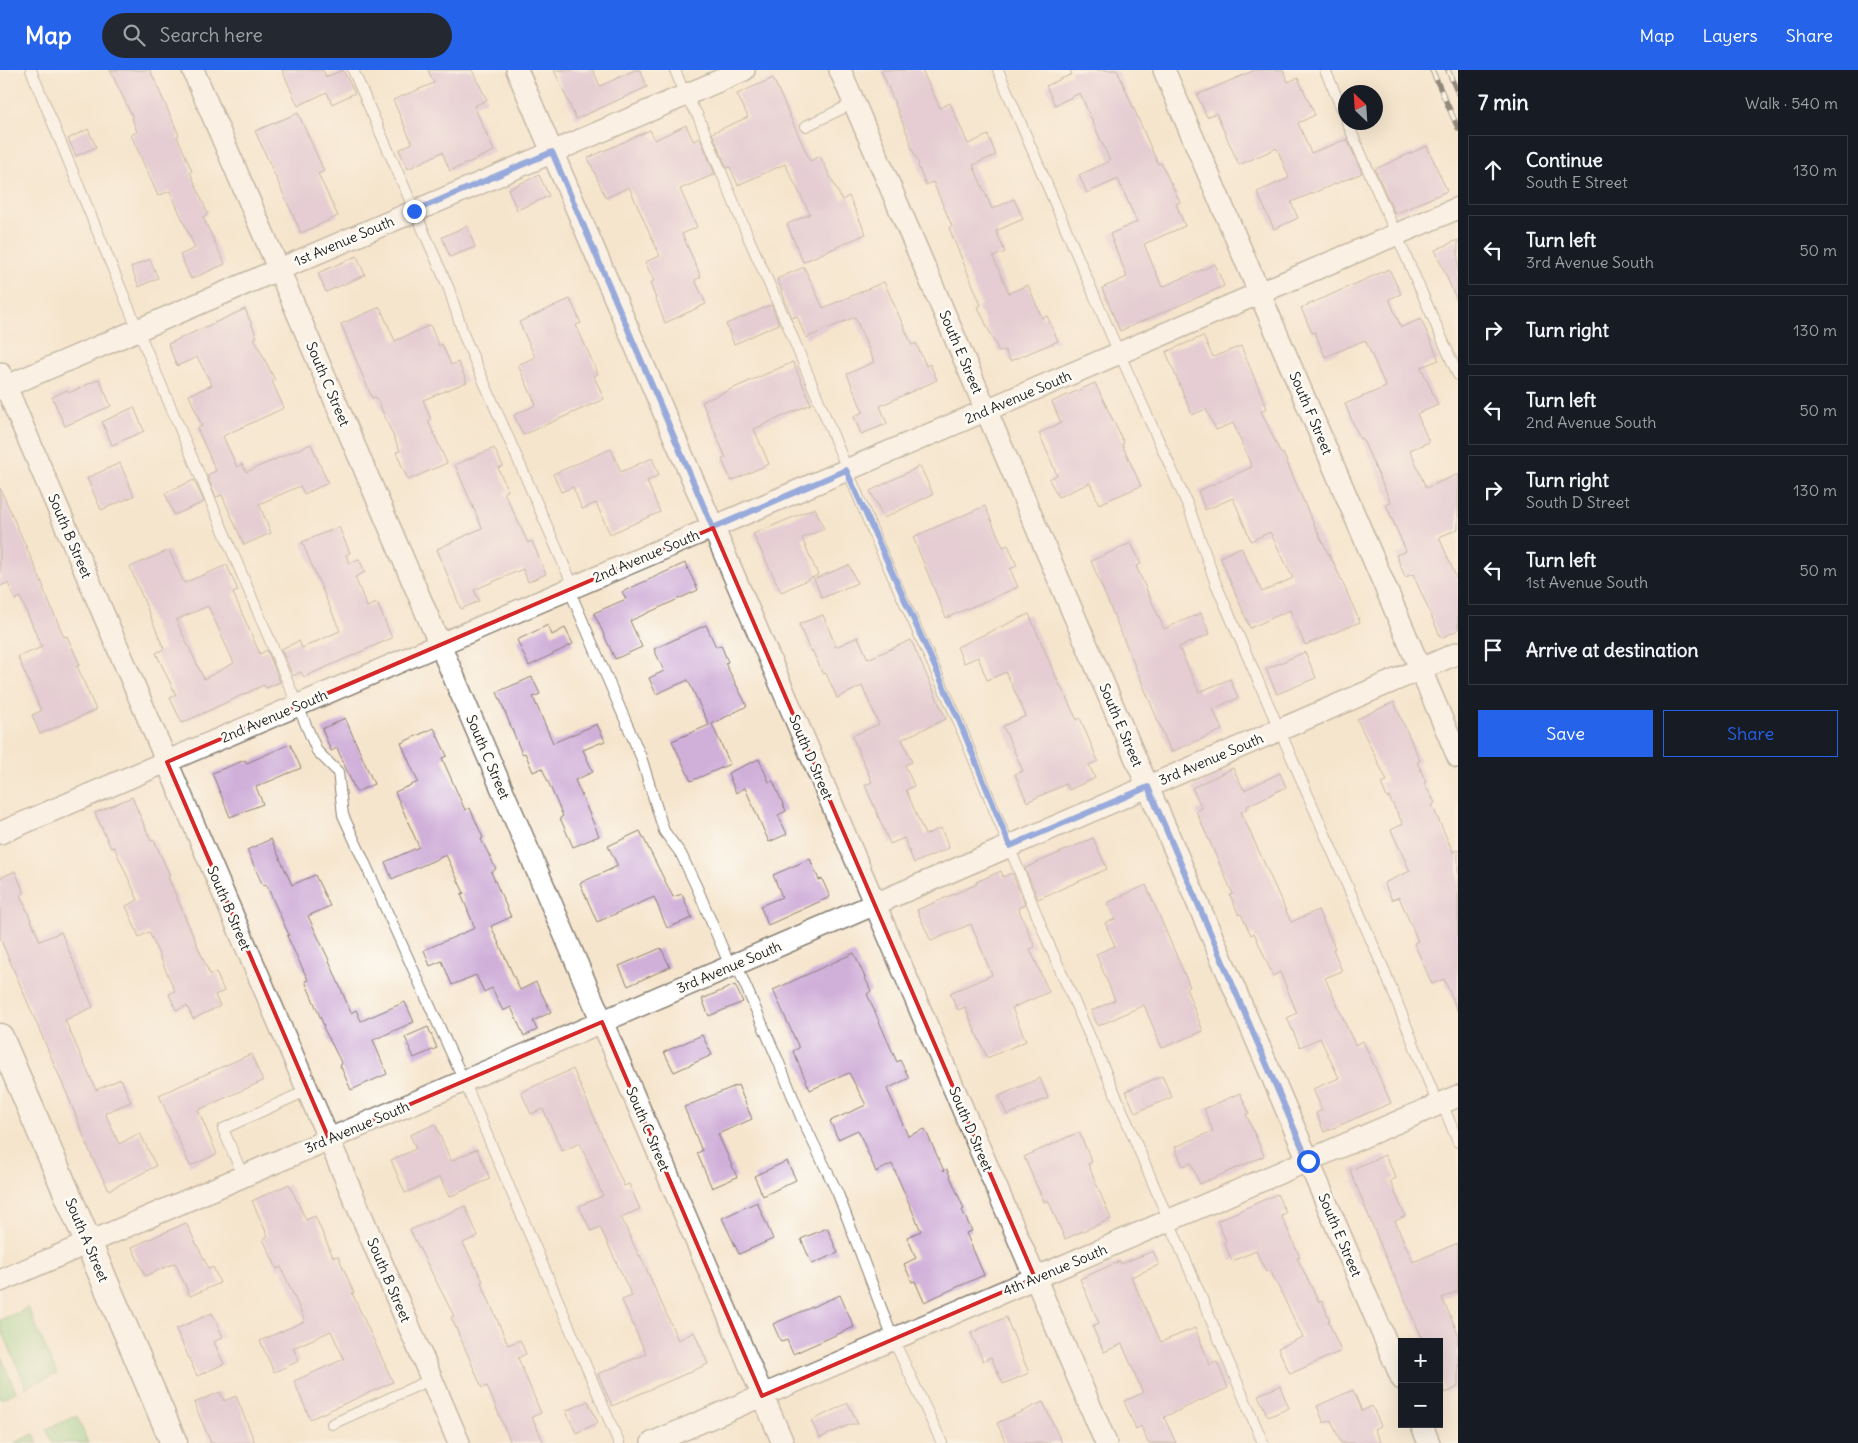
<!DOCTYPE html>
<html lang="en">
<head>
<meta charset="utf-8">
<style>
	body { margin:0; font-family:Delius,sans-serif; background:#242831; color:#f1f3f6 }
	.controls { position:absolute; right:15px; bottom:15px; display:grid; overflow:hidden; border-radius:0px; box-shadow:0 5px 20px #0002 }
	.controls button { width:45px; height:45px; display:grid; place-items:center; padding:0; border:0; border-bottom:1px solid #363941; background:#171b24; color:#f1f3f6; font:25px sans-serif }
	.compass { position:absolute; left:1338px; top:15px; width:45px; height:45px; border-radius:50%; background:#171b24; box-shadow:0 5px 20px #0002; rotate:335deg }
	.stop { position:absolute; width:15px; height:15px; margin:-11px; border:4px solid #2563eb; border-radius:50%; background:#fff }
	.stop.end { background:#2563eb; border-color:#fff; box-shadow:0 1px 5px #0008 }
	.list { margin:0; padding:0; list-style:none }
	h2 { display:flex; justify-content:space-between; align-items:center; height:65px; margin:0; padding:0 20px; font-size:21px }
	h2 small { font-size:16px; font-weight:400; color:#9ea1a6 }
	.list li { display:grid; grid-template-columns:32px 1fr auto; gap:15px; align-items:center; box-sizing:border-box; height:70px; margin:0 10px 10px; padding:0 10px; border:1px solid #363941; border-radius:0px }
	.list b { display:block; font-size:19px; white-space:nowrap }
	.list p { margin:0; font-size:16px; white-space:nowrap; color:#9ea1a6 }
	.list em { font-size:16px; font-style:normal; color:#9ea1a6 }
	.actions { display:flex; gap:10px; padding:15px 20px }
	.actions a { flex:1; padding:11px 0; border:1px solid #2563eb; border-radius:0px; text-align:center; font-size:18px; color:#2563eb }
	.actions .main { background:#2563eb; color:#fff }
	.icon { flex:none; width:28px; height:28px; fill:none; stroke:currentColor; stroke-width:2; stroke-linecap:round; stroke-linejoin:round }
	.map { position:relative; flex:none; width:1458px; height:1373px; overflow:hidden }
	header { display:flex; align-items:center; gap:30px; box-sizing:border-box; height:70px; padding:0 25px; background:#2563eb; color:#fff }
	header strong { font-size:24px }
	nav { display:flex; gap:28px; margin-inline-start:auto; font-size:18px }
	.search { width:350px; height:45px; background:#242831; display:flex; align-items:center; gap:12px; box-sizing:border-box; padding:0 18px; border-radius:28px; color:#9ea1a6; font-size:19px }
	main { display:flex }
	aside { flex:1; background:#171b24 }
	.map>svg:first-child { display:block }
	.pitch { fill:#8ace87; stroke:#537552 }
	.building { fill:#d0afd9; fill-rule:evenodd }
	.lines { fill:none; stroke-linecap:round; stroke-linejoin:round }
	.service-casing { stroke:#898074; stroke-width:12 }
	.minor-casing { stroke:#898074; stroke-width:24 }
	.tertiary-casing { stroke:#898074; stroke-width:29 }
	.service { stroke:#fff; stroke-width:10 }
	.minor { stroke:#fff; stroke-width:21 }
	.tertiary { stroke:#fff; stroke-width:26 }
	.rail-casing { stroke:#1c1c1c; stroke-width:5.5 }
	.rail { stroke:#fdfcf7; stroke-width:4; stroke-dasharray:11; stroke-linecap:butt }
	.route { stroke:#2563eb; stroke-width:6 }
	.marked { fill:none; stroke:#d62828; stroke-width:4; stroke-linejoin:round }
	.labels { text-anchor:middle; dominant-baseline:central; stroke-width:5; stroke-linejoin:round; paint-order:stroke }
	.street-label { font-size:14px; fill:#1c1c1c; stroke:#fdfcf7 }
</style>
</head>
<body>
<header>
<strong>Map</strong>
<div class="search"><svg class="icon" aria-label="search" viewBox="0 0 24 24"><circle cx="10" cy="10" r="6"/><path d="M15 15l6 6"/></svg>Search here</div>
<nav><a>Map</a><a>Layers</a><a>Share</a></nav>
</header>
<main>
<div class="map">
<svg width="1458" height="1373" viewBox="0 0 1458 1373">
	<rect width="100%" height="100%" fill="#fdfcf7"/>
	<filter id="ink" filterUnits="userSpaceOnUse"><feTurbulence type="fractalNoise" baseFrequency=".02" numOctaves="2"/><feDisplacementMap in="SourceGraphic" scale="10" xChannelSelector="R" yChannelSelector="G"/><feConvolveMatrix kernelMatrix="1 2 1 2 8 2 1 2 1" color-interpolation-filters="sRGB"/></filter>
	<filter id="wash" filterUnits="userSpaceOnUse"><feTurbulence type="fractalNoise" baseFrequency=".0096" numOctaves="4" result="noise"/><feDisplacementMap in="SourceGraphic" scale="20" xChannelSelector="R" yChannelSelector="G"/><feGaussianBlur stdDeviation="1.12" result="paint"/><feColorMatrix in="noise" values="0 0 0 0 0 0 0 0 0 0 0 0 0 0 0 0 0 1.4 0 .05"/><feComposite in="paint" operator="in"/></filter>
	<g filter="url(#wash)">
		<rect width="100%" height="100%" fill="#f6e5cd"/>
		<path class="pitch" d="M28,1238L57,1304L26,1317L0,1256V1250Z
			M0,1284L16,1322L0,1329Z
			M77,1346L88,1373H52L46,1359Z
			M34,1364L38,1373H14Z"/>
		<g id="blocks">
			<path class="building" d="M110,0H150L179,65L177,66L192,101L190,102L208,144L203,147L225,194L191,209L180,185L195,178L170,121L158,126L131,65L137,62L132,48H133Z
				M282,0H323L326,7L343,0L355,23L332,34L327,22L298,36Z
				M428,0H472L487,30L474,36L494,81L450,101L442,82L408,99L399,80L412,73L393,30L434,13Z
				M554,0H593L600,16L635,0H640L647,17L576,49Z
				M881,0H922L940,38L950,33L968,74L988,65L996,85L973,95L992,139L1014,129L1023,149L996,161L1005,182L993,187L1009,223L1028,215L1042,248L1047,246L1058,271L1010,291L1005,280L999,282L978,237L981,235L949,158L952,156L933,112L926,115L918,96L919,95L910,74L911,73Z
				M1070,0H1117L1158,94L1161,93L1180,132L1176,134L1185,156L1144,174L1162,217L1215,194L1224,216L1120,261L1102,218L1127,207L1110,164L1137,152L1118,109L1087,123L1079,105L1110,91L1080,23L1055,35L1046,16L1072,4Z
				M1255,0H1283L1288,12L1298,8L1315,45L1298,53L1311,83L1347,69L1362,103L1291,132L1298,148L1274,159L1257,122L1289,108L1277,78L1239,95L1216,43L1207,47L1197,25Z
				M773,8L810,91L820,86L842,130L849,126L866,164L803,192L787,154L810,144L785,94L738,115L730,97L727,98L712,63L748,47L737,24Z
				M298,43L324,101L318,104L338,146L301,163L255,61Z
				M686,55L693,71L700,68L715,104L680,119L697,157L682,164L701,207L695,210L706,234L665,253L650,213L654,211L645,192L660,186L629,117L606,128L588,88L650,60L655,70Z
				M88,59L96,77L76,86L68,69Z
				M1427,76L1447,121L1395,144L1375,99Z
				M539,105L549,126L517,140L508,119Z
				M467,156L475,177L450,187L442,167Z
				M1458,170V233L1435,180Z
				M357,186L365,205L326,222L318,203Z
				M150,189L158,208L139,217L131,197Z
				M804,197L823,238L884,212L912,275L916,273L926,296L930,294L937,310L880,336L887,354L861,364L854,346L863,342L847,304L874,292L855,247L806,268L797,246L792,248L777,209Z
				M1389,199L1401,224L1389,229L1401,257L1421,249L1439,290L1421,297L1438,335L1417,344L1429,372L1410,380L1426,418L1458,404V459L1439,467L1458,512V560L1441,568L1413,504L1405,507L1396,485L1406,481L1386,435L1391,433L1362,368L1360,369L1345,334L1386,317L1365,270L1325,287L1315,262L1312,263L1301,238Z
				M570,229L581,253L576,255L598,304L594,306L604,329L523,365L514,345L536,335L518,295L535,287L519,252Z
				M771,235L779,254L734,274L726,254Z
				M380,237L395,271L430,255L439,276L442,274L451,295L458,292L467,312L423,330L431,350L428,351L447,393L408,410L396,382L400,381L376,327L372,328L341,254Z
				M245,239L257,267L254,268L275,310L272,311L284,338L223,366L237,397L242,394L246,402L311,374L328,413L304,424L300,416L259,434L271,463L244,475L222,425L216,427L207,405L216,401L197,358L202,356L189,325L212,315L197,287L177,296L168,274Z
				M1203,266L1213,287L1241,276L1267,338L1261,341L1281,384L1283,383L1310,446L1332,491H1333L1360,552L1305,575L1290,540L1250,558L1220,487L1241,477L1262,522L1293,508L1270,462L1251,471L1233,428L1205,440L1198,421L1252,397L1233,353L1216,360L1206,339L1192,345L1166,282Z
				M793,292L811,334L754,359L769,394L731,411L722,389L726,388L702,332Z
				M99,309L111,336L65,356L52,327L67,320L69,323Z
				M1095,313L1124,373L1122,374L1141,416L1099,434L1090,413L1058,427L1049,409L1057,405L1039,363L1061,353L1052,332Z
				M134,337L144,361L112,375L102,352Z
				M494,378L503,396L498,398L508,421L504,422L528,473L532,471L546,504L528,512L523,499L474,520L479,531L461,539L437,479L482,458L455,395Z
				M611,379L621,402L652,388L659,405L647,411L660,442L610,464L596,433L582,439L573,417L561,422L553,404Z
				M120,393L134,426L101,440L87,408Z
				M920,396L933,424L884,448L870,421Z
				M194,410L204,432L174,445L165,423Z
				M0,418L44,517L43,518L64,567L67,566L80,595L77,596L96,640L40,664L32,645L41,641L18,587L42,577L20,527L15,530L8,513L0,516Z
				M985,436L1003,477L1008,475L1017,496L1010,499L1018,517L946,548L913,467Z
				M815,438L824,459L802,468L818,505L781,522L753,464Z
				M339,457L350,483L346,485L349,493L359,489L365,502L355,507L367,537L377,533L392,568L304,607L301,602L293,606L281,579L299,571L302,578L340,561L302,472Z
				M1131,473L1141,494L1136,496L1164,559L1201,543L1210,564L1179,577L1199,622L1230,609L1238,628L1213,639L1222,660L1171,682L1091,491Z
				M169,480L184,513L227,495L238,521L233,523L260,584L267,580L280,612L266,618L264,615L182,653L170,628L176,625L156,583L164,579L130,497ZM208,536L234,593L204,609L176,550Z
				M685,493L698,520L630,551L642,577L615,589L594,543L626,529L622,522Z
				M849,495L857,513L822,528L814,509Z
				M1029,544L1056,607L1077,650L1080,648L1098,691L1089,695L1095,708L1069,720L1066,714L1027,732L1015,704L1023,701L1003,656L1026,646L1006,602L987,610L978,587L964,593L957,577Z
				M823,545L836,577L858,567L868,589L911,570L946,649L902,669L912,692L905,695L914,716L906,720L925,765L941,758L949,778L914,793L904,768L890,774L865,715L872,712L852,666L879,654L862,616L837,628L826,603L823,604L812,580L810,581L799,554Z
				M548,555L552,565L565,558L573,574L529,596L517,570Z
				M706,555L716,577L721,575L728,592L725,593L747,636L712,654L730,694L691,711L672,671L709,655L688,610L656,624L649,608L664,601L654,579Z
				M1305,582L1316,608L1277,624L1266,599Z
				M532,607L540,624L533,627L553,673L597,654L605,671L583,680L593,702L575,710L599,766L573,777L560,748L563,746L542,698L533,702L525,683L522,684L497,622Z
				M1394,632L1420,691L1417,692L1426,712L1424,713L1435,733L1432,735L1453,782L1458,780V942L1444,909L1432,914L1414,873L1418,871L1399,827L1392,830L1384,813L1410,801L1391,760L1403,754L1389,727L1387,728L1381,713L1387,711L1357,649Z
				M345,648L374,714L356,722L337,678L331,681L322,659Z
				M434,658L447,686L442,688L465,740L470,738L483,768L481,769L496,799L491,802L511,847L491,856L520,920L536,912L551,942L533,951L537,960L524,966L511,937L503,941L492,918L484,922L476,905L452,915L442,891L430,896L424,880L475,858L461,824L464,823L446,785L392,809L385,792L419,777L395,722L418,712L401,673Z
				M290,674L301,698L256,717L263,734L230,747L212,703L245,690L247,693Z
				M759,689L769,712L773,711L786,741L778,745L787,764L769,772L745,718L736,723L728,703Z
				M1233,698L1244,720L1280,703L1286,717L1247,736L1248,738L1241,742L1291,852L1318,840L1335,878L1333,879L1342,901L1325,908L1355,975L1363,971L1391,1033L1324,1062L1316,1043L1322,1040L1313,1019L1339,1008L1320,968L1300,977L1287,948L1297,943L1280,902L1273,906L1254,863L1251,865L1241,844L1239,845L1230,825L1233,824L1196,741L1202,738L1192,718Z
				M132,727L151,771L154,770L170,806L168,807L210,905L216,902L224,921L215,925L220,936L193,949L187,936L176,940L169,924L175,921L149,862L139,867L126,836L138,830L114,777L111,778L95,743Z
				M640,761L673,827L682,824L692,848L667,858L654,827L597,852L580,813L618,796L608,776Z
				M1093,768L1107,799L1038,829L1025,798Z
				M271,769L292,815L315,805L330,836L308,846L328,888L351,943L356,940L361,951L405,932L414,952L373,970L387,1004L351,1020L340,995L342,994L323,957L324,956L305,911L308,910L287,866L289,865L266,814L263,816L247,780Z
				M810,789L819,810L822,809L830,827L768,855L760,836L782,827L773,805Z
				M15,801L24,823L20,825L40,871L61,862L93,937L65,950L96,1020L121,1009L131,1032L105,1043L119,1074L140,1063L156,1096L109,1120L92,1087L70,1031L0,868V808Z
				M1001,801L1003,807L1012,803L1025,835L1018,838L1035,877L1030,879L1049,922L1012,938L1026,971L987,988L965,937L958,940L950,923L992,905L971,854L931,871L917,840L977,814L976,812Z
				M1146,815L1190,917L1186,918L1203,961L1162,978L1144,935L1098,956L1091,941L1115,930L1096,884L1115,876L1105,853L1115,849L1107,833Z
				M661,878L670,897L628,916L619,896Z
				M854,883L871,921L867,924L897,992L900,990L909,1008L887,1019L908,1066L925,1059L944,1101L947,1099L964,1139L962,1140L972,1161L966,1163L984,1205L924,1232L915,1211L912,1212L904,1194L916,1188L907,1167L921,1161L892,1094L876,1102L858,1060L838,1069L830,1051L866,1035L849,1003L810,1020L793,981L799,978L773,920Z
				M735,915L743,932L709,946L702,929Z
				M428,957L437,978L414,988L405,967Z
				M702,965L712,985L674,1002L664,982Z
				M251,984L263,1011L198,1040L217,1084L190,1096L159,1025Z
				M573,999L624,1116L629,1114L640,1139L621,1147L639,1186L640,1185L678,1270L694,1262L708,1294L612,1336L598,1304L646,1284L622,1230L632,1226L600,1157L591,1161L579,1136L603,1126L580,1073L562,1081L543,1039L531,1044L521,1022Z
				M1162,1006L1172,1027L1135,1043L1126,1021Z
				M1040,1008L1048,1028L1007,1045L999,1026Z
				M738,1015L752,1049L718,1064L737,1107L712,1118L697,1083L702,1081L684,1037Z
				M1240,1023L1249,1043L1246,1044L1264,1086L1200,1114L1191,1093L1183,1096L1175,1077L1213,1061L1204,1039Z
				M435,1054L451,1091L477,1079L490,1109L449,1127L440,1107L405,1123L391,1090L416,1079L410,1065Z
				M1079,1062L1092,1092L1088,1094L1111,1149L1065,1169L1048,1130L1044,1132L1024,1087Z
				M1385,1085L1396,1108L1390,1111L1405,1146L1395,1151L1413,1192L1458,1173V1221L1442,1228L1458,1263V1317L1446,1323L1439,1307V1272H1424L1383,1181L1350,1100Z
				M787,1091L796,1110L763,1126L754,1106Z
				M289,1114L306,1150L315,1146L333,1187L338,1186L354,1223H352L393,1312L310,1349L294,1311L344,1289L331,1261L293,1278L299,1291L274,1302L260,1271L305,1251L281,1197L277,1199L263,1169L268,1166L252,1131Z
				M1277,1124L1286,1143L1281,1145L1300,1187L1297,1188L1319,1232L1322,1231L1330,1251H1328L1341,1281L1290,1304L1278,1278L1303,1267L1270,1200L1266,1202L1256,1181L1232,1191L1224,1172L1226,1171L1217,1151Z
				M757,1132L773,1169L739,1184L722,1148Z
				M465,1136L478,1166L463,1173L483,1211L481,1212L508,1275L520,1270L526,1284L518,1288L541,1343L532,1347L544,1373H511L487,1316L482,1318L464,1276L451,1247L454,1246L410,1160Z
				M186,1153L209,1199L213,1197L220,1213L190,1226L175,1193L145,1206L132,1177Z
				M827,1158L838,1183L812,1194L801,1169Z
				M1153,1181L1159,1195L1131,1207L1161,1272L1195,1258L1210,1295L1217,1292L1228,1318L1164,1347L1176,1373H1148L1141,1356L1136,1359L1124,1331L1143,1323L1122,1274L1104,1282L1092,1256L1099,1253L1080,1209L1120,1191L1121,1194Z
				M840,1225L854,1257L793,1284L787,1270L781,1272L773,1254Z
				M212,1243L223,1267L214,1272L224,1294L197,1306L176,1259Z
				M1006,1247L1029,1303L1003,1314L991,1287L983,1291L971,1263Z
				M1280,1316L1289,1338L1268,1347L1258,1325Z
				M1353,1320L1362,1341L1372,1336L1381,1356L1374,1359L1381,1373H1341L1331,1350L1324,1353L1317,1336Z
				M220,1322L224,1331L236,1326L255,1373H211L194,1333Z
				M588,1331L598,1353L576,1363L566,1341Z
				M1043,1332L1062,1373H1006L997,1353Z
				M848,1333L858,1354H851L820,1368L811,1351Z"/>
		</g>
	</g>
	<g filter="url(#ink)">
		<use href="#blocks" fill-opacity="0" stroke="#898074" stroke-width="1"/>
		<g class="lines">
			<defs>
				<path id="service" d="M31,0L138,260L317,681L338,702L343,745L464,1011L619,1373
					M353,0L449,219L464,266L574,518
					M675,0L685,25L698,46L749,169L788,256L878,474L957,648L1047,870L1114,1021L1263,1373
					M998,0L1112,267L1189,438L1216,514L1385,902L1438,1035
					M1325,0L1346,48
					M1347,52L1458,305
					M806,56L854,33
					M569,519L641,687L664,761L681,784L698,820L730,896
					M736,894L777,988L801,1047L838,1124L893,1269L942,1373
					M1442,1033L1458,1072
					M243,1106L223,1059L308,1020
					M332,1354L432,1309"/>
				<path id="minor" d="M193,0L783,1373
					M517,0L1106,1373
					M840,0L1402,1309
					M1164,0L1458,687
					M0,303L459,1373
					M0,319L744,0
					M0,763L1458,138
					M0,1211L1458,583
					M1421,1354L1429,1373
					M652,1373L1458,1026"/>
				<path id="tertiary" d="M0,967L174,1373"/>
			</defs>
			<use href="#service" class="service-casing"/>
			<use href="#minor" class="minor-casing"/>
			<use href="#tertiary" class="tertiary-casing"/>
			<use href="#service" class="service"/>
			<use href="#minor" class="minor"/>
			<use href="#tertiary" class="tertiary"/>
			<defs>
				<path id="rail" d="M1432,0L1458,58
					M1448,0L1458,24"/>
			</defs>
			<use href="#rail" class="rail-casing"/>
			<use href="#rail" class="rail"/>
		</g>
	</g>
	<g class="lines" filter="url(#ink)">
		<path class="route" d="M414,141L552,82L713,458L846,400L958,648L1010,776L1148,717L1308,1091"/>
	</g>
	<path d="M0 0H1458V1373H0ZM713,458L1035,1208L762,1326L602,952L329,1069L167,692Z" fill="#f6e5cd" fill-opacity=".55" fill-rule="evenodd"/>
	<path class="marked" d="M713,458L1035,1208L762,1326L602,952L329,1069L167,692Z"/>
	<g class="labels">
		<g class="street-label">
			<text transform="translate(344 171) rotate(-23)">1st Avenue South</text>
			<text transform="translate(961 282) rotate(67)">South E Street</text>
			<text transform="translate(328 314) rotate(67)">South C Street</text>
			<text transform="translate(1018 327) rotate(-23)">2nd Avenue South</text>
			<text transform="translate(1311 343) rotate(67)">South F Street</text>
			<text transform="translate(70 466) rotate(67)">South B Street</text>
			<text transform="translate(646 486) rotate(-23)">2nd Avenue South</text>
			<text transform="translate(274 646) rotate(-23)">2nd Avenue South</text>
			<text transform="translate(1121 655) rotate(67)">South E Street</text>
			<text transform="translate(488 687) rotate(67)">South C Street</text>
			<text transform="translate(811 687) rotate(67)">South D Street</text>
			<text transform="translate(1211 689) rotate(-23)">3rd Avenue South</text>
			<text transform="translate(229 838) rotate(67)">South B Street</text>
			<text transform="translate(729 897) rotate(-23)">3rd Avenue South</text>
			<text transform="translate(357 1057) rotate(-23)">3rd Avenue South</text>
			<text transform="translate(648 1059) rotate(67)">South C Street</text>
			<text transform="translate(971 1059) rotate(67)">South D Street</text>
			<text transform="translate(1340 1165) rotate(67)">South E Street</text>
			<text transform="translate(87 1170) rotate(67)">South A Street</text>
			<text transform="translate(1055 1200) rotate(-23)">4th Avenue South</text>
			<text transform="translate(389 1210) rotate(67)">South B Street</text>
		</g>
	</g>
</svg>
<div class="controls">
<button>+</button>
<button>−</button>
</div>
<svg class="compass" viewBox="-18 -18 36 36"><path d="M0-13l5 13h-10z" fill="#e53935"/><path d="M0 13l5-13h-10z" fill="#9ea1a6"/></svg>
<div class="stop" style="left:1308px;top:1091px"></div>
<div class="stop end" style="left:414px;top:141px"></div>
</div>
<aside>
<h2>7 min<small>Walk · 540 m</small></h2>
<ul class="list">
<li><svg class="icon" aria-label="ahead" viewBox="0 0 24 24"><path d="M12 20V5M6 11l6-6 6 6"/></svg><div><b>Continue</b><p>South E Street</p></div><em>130 m</em></li>
<li><svg class="icon" aria-label="left" viewBox="0 0 24 24"><path d="M17 20v-9H6M10 6l-5 5 5 5"/></svg><div><b>Turn left</b><p>3rd Avenue South</p></div><em>50 m</em></li>
<li><svg class="icon" aria-label="right" viewBox="0 0 24 24"><path d="M7 20v-9h11M14 6l5 5-5 5"/></svg><div><b>Turn right</b></div><em>130 m</em></li>
<li><svg class="icon" aria-label="left" viewBox="0 0 24 24"><path d="M17 20v-9H6M10 6l-5 5 5 5"/></svg><div><b>Turn left</b><p>2nd Avenue South</p></div><em>50 m</em></li>
<li><svg class="icon" aria-label="right" viewBox="0 0 24 24"><path d="M7 20v-9h11M14 6l5 5-5 5"/></svg><div><b>Turn right</b><p>South D Street</p></div><em>130 m</em></li>
<li><svg class="icon" aria-label="left" viewBox="0 0 24 24"><path d="M17 20v-9H6M10 6l-5 5 5 5"/></svg><div><b>Turn left</b><p>1st Avenue South</p></div><em>50 m</em></li>
<li><svg class="icon" aria-label="arrive" viewBox="0 0 24 24"><path d="M6 21V4h12l-3 4 3 4H6"/></svg><div><b>Arrive at destination</b></div></li>
</ul>
<div class="actions"><a class="main">Save</a><a>Share</a></div>
</aside>
</main>
</body>
</html>
